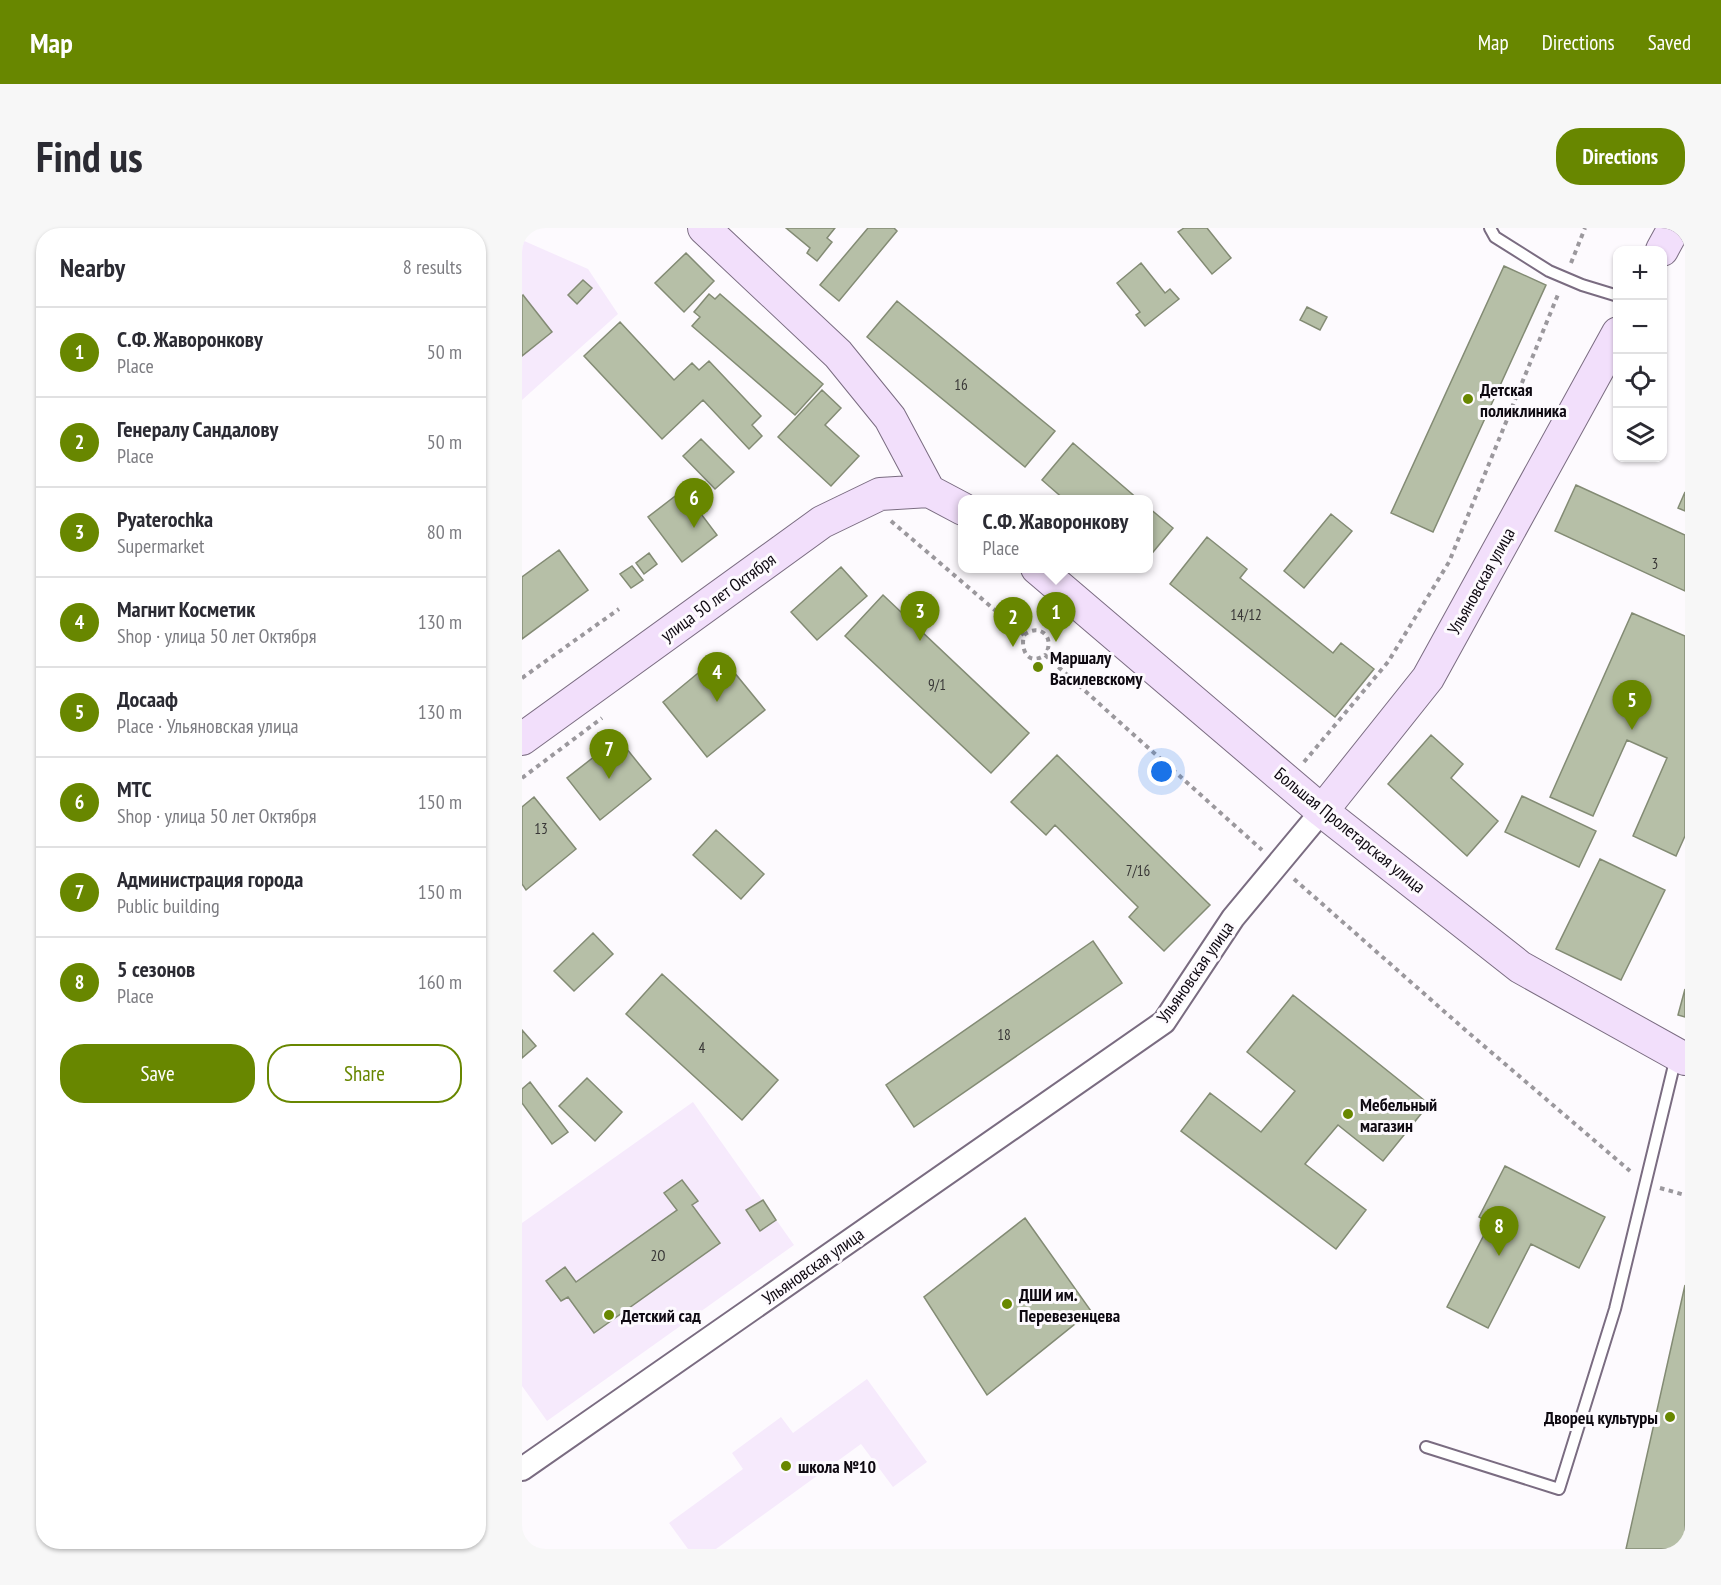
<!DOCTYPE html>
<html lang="en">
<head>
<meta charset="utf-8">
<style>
	body { margin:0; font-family:"PT Sans Narrow",sans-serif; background:#f7f7f7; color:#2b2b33 }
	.controls { position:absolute; right:18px; top:18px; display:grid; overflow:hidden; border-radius:12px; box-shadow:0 2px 4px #0004 }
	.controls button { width:54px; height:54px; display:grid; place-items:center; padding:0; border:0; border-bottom:2px solid #e1e1e2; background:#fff; color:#2b2b33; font:30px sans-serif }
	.you { position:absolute; left:640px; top:544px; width:21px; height:21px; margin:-15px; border:4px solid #fff; border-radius:50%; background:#1a73e8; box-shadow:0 0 0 9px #1a73e833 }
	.badge { display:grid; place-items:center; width:39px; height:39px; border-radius:50%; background:#688700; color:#fff; font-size:20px; font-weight:700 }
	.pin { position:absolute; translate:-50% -50px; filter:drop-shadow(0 2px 3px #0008) }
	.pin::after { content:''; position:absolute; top:32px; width:21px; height:18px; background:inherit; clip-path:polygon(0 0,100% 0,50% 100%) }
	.popup { position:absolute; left:436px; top:267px; width:195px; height:78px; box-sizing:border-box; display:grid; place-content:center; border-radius:12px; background:#fff; filter:drop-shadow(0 2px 4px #0005); font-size:20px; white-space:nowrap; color:#7c7c81 }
	.popup b { font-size:22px; color:#2b2b33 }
	.popup::after { content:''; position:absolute; left:50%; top:100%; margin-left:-12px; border:12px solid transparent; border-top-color:#fff }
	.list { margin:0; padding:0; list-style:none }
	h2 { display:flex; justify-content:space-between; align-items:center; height:78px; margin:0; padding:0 24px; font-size:26px }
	h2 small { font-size:20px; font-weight:400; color:#7c7c81 }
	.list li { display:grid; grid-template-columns:39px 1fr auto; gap:18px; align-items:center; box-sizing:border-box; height:90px; padding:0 24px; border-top:2px solid #e1e1e2 }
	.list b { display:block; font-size:22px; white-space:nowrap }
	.list p { margin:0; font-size:20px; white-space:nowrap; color:#7c7c81 }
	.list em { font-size:20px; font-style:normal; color:#7c7c81 }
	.actions { display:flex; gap:12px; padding:18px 24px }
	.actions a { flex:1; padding:14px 0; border:2px solid #688700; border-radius:24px; text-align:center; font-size:21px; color:#688700 }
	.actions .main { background:#688700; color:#fff }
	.icon { flex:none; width:33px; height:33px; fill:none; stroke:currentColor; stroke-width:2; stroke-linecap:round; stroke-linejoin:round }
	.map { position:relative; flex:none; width:1163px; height:1321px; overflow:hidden; border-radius:24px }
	header { display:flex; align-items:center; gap:36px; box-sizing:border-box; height:84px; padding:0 30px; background:#688700; color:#fff }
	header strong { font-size:28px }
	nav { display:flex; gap:33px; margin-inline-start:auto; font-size:21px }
	.intro { display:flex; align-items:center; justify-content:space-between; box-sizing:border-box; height:144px; padding:0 36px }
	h1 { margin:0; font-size:42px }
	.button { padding:15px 27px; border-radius:24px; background:#688700; color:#fff; font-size:21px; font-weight:700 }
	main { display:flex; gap:36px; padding:0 36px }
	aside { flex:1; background:#fff; border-radius:24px; box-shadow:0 2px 4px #0004 }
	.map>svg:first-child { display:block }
	.built { fill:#f6eafc }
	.building { fill:#b6bfa7; stroke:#838b74; stroke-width:1.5 }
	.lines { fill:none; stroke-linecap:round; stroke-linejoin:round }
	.lane-casing { stroke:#7a6c81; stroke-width:14 }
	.street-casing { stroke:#7a6c81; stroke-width:26 }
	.secondary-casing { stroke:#7a6c81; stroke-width:34 }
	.path { stroke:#9b989d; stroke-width:4; stroke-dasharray:4.5 4.5; stroke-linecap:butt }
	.lane { stroke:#fff; stroke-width:10 }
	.street { stroke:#fff; stroke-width:22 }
	.secondary { stroke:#f2dffb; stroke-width:32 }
	.poi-dot { fill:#688700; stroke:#fdfafe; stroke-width:2 }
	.labels { text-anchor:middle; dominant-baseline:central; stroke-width:6; stroke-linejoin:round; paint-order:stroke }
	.number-label { font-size:15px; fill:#383636 }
	.poi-label { font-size:18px; font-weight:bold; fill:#0e0911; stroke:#fdfafe; text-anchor:start }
	.street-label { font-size:18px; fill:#0e0911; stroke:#fdfafe }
</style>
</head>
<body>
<header>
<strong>Map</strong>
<nav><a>Map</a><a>Directions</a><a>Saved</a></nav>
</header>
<div class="intro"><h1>Find us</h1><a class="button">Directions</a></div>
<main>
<aside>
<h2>Nearby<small>8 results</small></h2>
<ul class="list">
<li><span class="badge">1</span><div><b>С.Ф. Жаворонкову</b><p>Place</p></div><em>50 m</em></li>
<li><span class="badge">2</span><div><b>Генералу Сандалову</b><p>Place</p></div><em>50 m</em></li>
<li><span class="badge">3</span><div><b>Pyaterochka</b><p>Supermarket</p></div><em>80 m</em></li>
<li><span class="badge">4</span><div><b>Магнит Косметик</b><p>Shop · улица 50 лет Октября</p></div><em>130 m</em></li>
<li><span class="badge">5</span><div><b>Досааф</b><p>Place · Ульяновская улица</p></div><em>130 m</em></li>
<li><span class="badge">6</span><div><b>МТС</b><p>Shop · улица 50 лет Октября</p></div><em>150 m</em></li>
<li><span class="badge">7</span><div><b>Администрация города</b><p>Public building</p></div><em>150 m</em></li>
<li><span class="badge">8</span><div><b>5 сезонов</b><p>Place</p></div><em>160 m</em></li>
</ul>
<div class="actions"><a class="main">Save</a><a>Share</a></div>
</aside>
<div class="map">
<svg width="1163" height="1321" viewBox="0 0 1163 1321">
	<rect width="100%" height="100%" fill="#fdfafe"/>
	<path class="built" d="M0,12L66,41L96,86L0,172Z
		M171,874L272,1017L25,1193L0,1158V995Z
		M345,1151L405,1234L371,1259L339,1216L194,1321H166L147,1295L221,1241L210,1225L259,1189L271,1205Z"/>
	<path class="building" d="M264,0H313L305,10L310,14L295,33L285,25L288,20Z
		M346,0H372L375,3L317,73L298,57Z
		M662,0H685L709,30L690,46L656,4Z
		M164,25L192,53L162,84L133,55Z
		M619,35L643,65L648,61L657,71L623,98L614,87L618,84L595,55Z
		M982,38L1024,57L911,304L869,285Z
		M61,52L70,60L55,76L46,67Z
		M187,66L193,71L198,66L301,156L273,187L170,98L178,89L172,84Z
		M1,67L30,104L0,128V68Z
		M375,73L533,203L503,239L345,109Z
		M785,79L805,89L798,102L778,92Z
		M98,94L152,152L170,135L177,142L187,133L239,188L230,197L240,208L227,221L181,172L140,211L62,128Z
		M300,162L319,180L303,197L337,228L309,258L256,209Z
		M179,211L212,244L193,261L161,228Z
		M551,215L617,272H543L520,252Z
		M1054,257L1163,307V363L1033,303Z
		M161,262L195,307L160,334L126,289Z
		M1163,264V283L1156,280Z
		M627,280L651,300L627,329Z
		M809,286L830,303L782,360L762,343Z
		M685,309L725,341L718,350L811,425L819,415L852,441L813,489L648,356Z
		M37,322L66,362L0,411V349Z
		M127,325L135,336L122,346L114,335Z
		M110,338L121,352L109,360L98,346Z
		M319,339L345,368L295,412L269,384Z
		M361,367L507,505L469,545L323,408Z
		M1110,385L1163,408V608L1154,628L1111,608L1145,530L1105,512L1071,588L1028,569Z
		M198,427L243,482L185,529L141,474Z
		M909,507L941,536L929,550L976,593L945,628L866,556Z
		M96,510L129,551L78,592L45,550Z
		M535,527L688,677L642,723L607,689L616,679L533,597L524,607L489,574Z
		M1000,568L1074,603L1057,639L983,604Z
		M12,569L54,621L4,662L0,656V579Z
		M194,602L242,646L219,671L171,627Z
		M1078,631L1143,662L1099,752L1034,721Z
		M71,705L91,726L52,763L32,743Z
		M571,713L600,755L392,899L364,857Z
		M140,746L256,852L220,892L104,786Z
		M1163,761V789L1156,787Z
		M771,767L907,876L861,933L816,897L783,936L844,982L814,1021L659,903L688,865L739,904L773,863L725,824Z
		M0,802L14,818L0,830Z
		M65,850L100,884L73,913L37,878Z
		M8,854L46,904L30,916L0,875V861Z
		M983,938L1083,989L1057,1040L1009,1016L966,1100L925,1079L968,995L957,989Z
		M160,952L176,973L170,977L198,1015L72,1105L46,1069L39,1073L24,1053L43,1039L54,1054L155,982L142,965Z
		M241,972L254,992L238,1003L224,982Z
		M503,990L569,1083L465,1167L402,1069Z
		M1163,1057V1321H1104Z"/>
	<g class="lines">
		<defs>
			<path id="lane" d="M968,0L973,9L1027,43L1060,57L1096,68
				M904,1219L1037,1261L1093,1081L1154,829"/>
			<path id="street" d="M0,1241L642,794L711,690L800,583"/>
			<path id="secondary" d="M182,0L316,126L368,190L407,263L441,281
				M1140,22L1152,0
				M515,340L800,583L998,739L1163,831
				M0,511L300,294L358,266L407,263
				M800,583L906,450L1096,105"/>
		</defs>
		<use href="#lane" class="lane-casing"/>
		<use href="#street" class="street-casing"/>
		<use href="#secondary" class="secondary-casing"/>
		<path class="path" d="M1049,35L1063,0
			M369,293L502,407C498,423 507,438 523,427L740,622
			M502,407C518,394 534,410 523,427
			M0,450L97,381
			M782,534L866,434L927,334L1037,64
			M0,550L80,490
			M772,651L941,800L1108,943
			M1138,960L1163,967"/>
		<use href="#lane" class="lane"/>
		<use href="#street" class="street"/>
		<use href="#secondary" class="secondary"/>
	</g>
	<g class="poi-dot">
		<circle cx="946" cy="171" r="6"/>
		<circle cx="516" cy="439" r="6"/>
		<circle cx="826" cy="886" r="6"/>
		<circle cx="485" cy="1076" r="6"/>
		<circle cx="87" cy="1087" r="6"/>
		<circle cx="1148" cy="1189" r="6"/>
		<circle cx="264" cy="1238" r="6"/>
	</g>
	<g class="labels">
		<g class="number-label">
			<text x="439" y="156">16</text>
			<text x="1133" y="335">3</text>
			<text x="724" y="386">14/12</text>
			<text x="415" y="456">9/1</text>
			<text x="19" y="600">13</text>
			<text x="616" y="642">7/16</text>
			<text x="482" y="806">18</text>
			<text x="180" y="819">4</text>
			<text x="136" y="1027">2О</text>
		</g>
		<g class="poi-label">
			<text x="958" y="161">Детская<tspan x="958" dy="21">поликлиника</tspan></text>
			<text x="528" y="429">Маршалу<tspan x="528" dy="21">Василевскому</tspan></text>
			<text x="838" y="876">Мебельный<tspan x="838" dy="21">магазин</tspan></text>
			<text x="497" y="1066">ДШИ им.<tspan x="497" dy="21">Перевезенцева</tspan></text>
			<text x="99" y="1087">Детский сад</text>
			<text x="1136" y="1189" text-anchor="end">Дворец культуры</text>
			<text x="276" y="1238">школа №10</text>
		</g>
		<g class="street-label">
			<text transform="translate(959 353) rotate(-61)">Ульяновская улица</text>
			<text transform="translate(196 369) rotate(-36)">улица 50 лет Октября</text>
			<text transform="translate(828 602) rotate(39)">Большая Пролетарская улица</text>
			<text transform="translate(673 744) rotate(-55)">Ульяновская улица</text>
			<text transform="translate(291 1038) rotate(-35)">Ульяновская улица</text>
		</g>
	</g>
</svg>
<div class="controls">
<button>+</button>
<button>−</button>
<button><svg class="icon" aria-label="locate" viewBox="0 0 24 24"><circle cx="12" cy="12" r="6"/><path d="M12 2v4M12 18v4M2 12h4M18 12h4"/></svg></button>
<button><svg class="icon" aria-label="layers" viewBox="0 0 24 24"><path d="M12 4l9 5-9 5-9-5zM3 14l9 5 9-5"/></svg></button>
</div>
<div class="you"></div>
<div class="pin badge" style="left:534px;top:414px">1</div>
<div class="popup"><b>С.Ф. Жаворонкову</b>Place</div>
<div class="pin badge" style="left:491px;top:419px">2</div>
<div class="pin badge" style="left:398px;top:413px">3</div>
<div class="pin badge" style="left:195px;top:474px">4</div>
<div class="pin badge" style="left:1110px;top:502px">5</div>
<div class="pin badge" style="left:172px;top:300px">6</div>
<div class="pin badge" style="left:87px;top:551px">7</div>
<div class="pin badge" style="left:977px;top:1028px">8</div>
</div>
</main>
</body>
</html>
